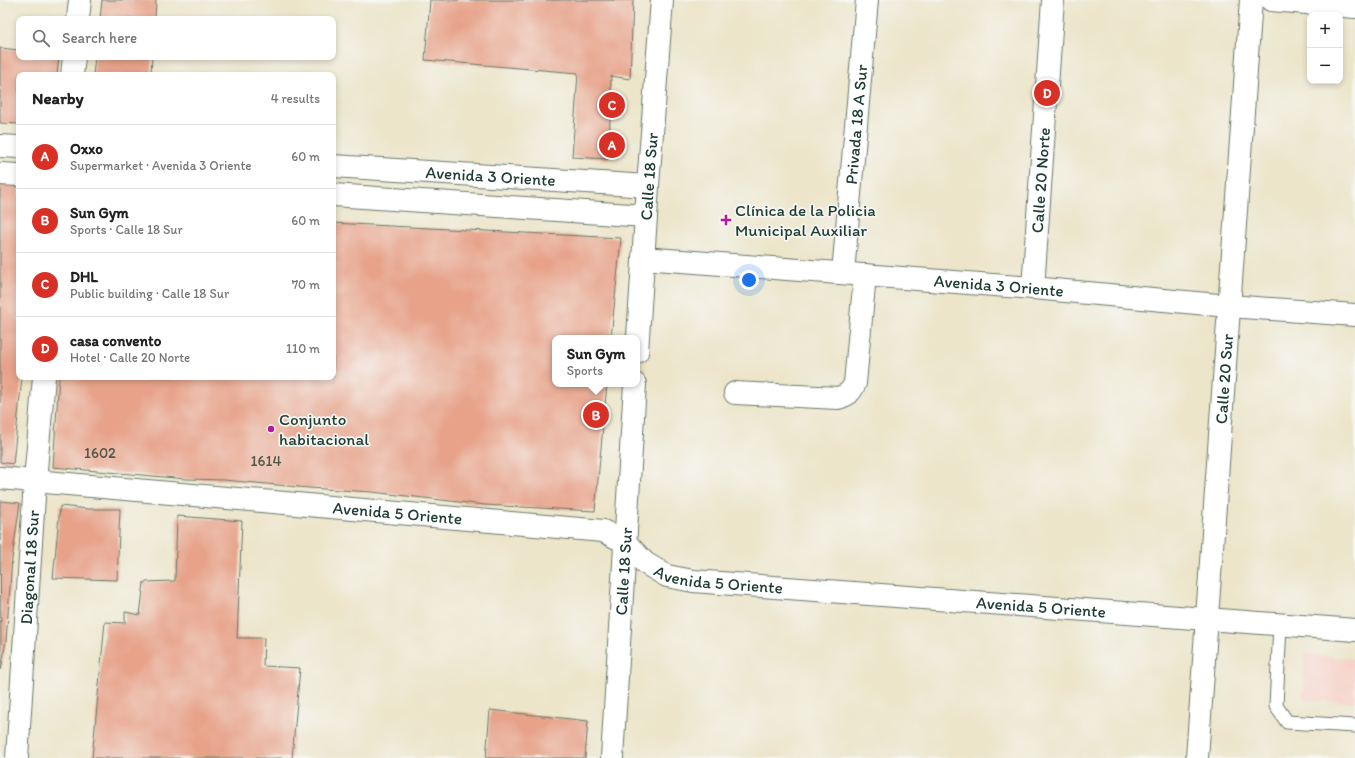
<!DOCTYPE html>
<html lang="en">
<head>
<meta charset="utf-8">
<style>
	body { margin:0; font-family:Itim,sans-serif; background:#f6f6f6; color:#222 }
	.controls { position:absolute; right:12px; top:12px; display:grid; overflow:hidden; border-radius:8px; box-shadow:0 2px 6px #0003 }
	.controls button { width:36px; height:36px; display:grid; place-items:center; padding:0; border:0; border-bottom:1px solid #e0e0e0; background:#fff; color:#222; font:20px sans-serif }
	.you { position:absolute; left:749px; top:280px; width:14px; height:14px; margin:-10px; border:3px solid #fff; border-radius:50%; background:#1a73e8; box-shadow:0 0 0 6px #1a73e833 }
	.badge { display:grid; place-items:center; width:26px; height:26px; border-radius:50%; background:#d93025; color:#fff; font-size:13px; font-weight:700 }
	.pin { position:absolute; translate:-50% -50%; border:2px solid #fff; box-shadow:0 1px 4px #0006 }
	.popup { position:absolute; left:552px; top:335px; width:88px; height:52px; box-sizing:border-box; display:grid; place-content:center; border-radius:8px; background:#fff; filter:drop-shadow(0 1px 3px #0005); font-size:13px; white-space:nowrap; color:#767676 }
	.popup b { font-size:15px; color:#222 }
	.popup::after { content:''; position:absolute; left:50%; top:100%; margin-left:-8px; border:8px solid transparent; border-top-color:#fff }
	.list { margin:0; padding:0; list-style:none }
	h2 { display:flex; justify-content:space-between; align-items:center; height:52px; margin:0; padding:0 16px; font-size:17px }
	h2 small { font-size:13px; font-weight:400; color:#767676 }
	.list li { display:grid; grid-template-columns:26px 1fr auto; gap:12px; align-items:center; box-sizing:border-box; height:64px; padding:0 16px; border-top:1px solid #e0e0e0 }
	.list b { display:block; font-size:15px; white-space:nowrap }
	.list p { margin:0; font-size:13px; white-space:nowrap; color:#767676 }
	.list em { font-size:13px; font-style:normal; color:#767676 }
	.icon { flex:none; width:22px; height:22px; fill:none; stroke:currentColor; stroke-width:2; stroke-linecap:round; stroke-linejoin:round }
	.map { position:relative; flex:none; width:1355px; height:758px; overflow:hidden }
	.search { position:absolute; background:#fff; box-shadow:0 2px 6px #0003; left:16px; top:16px; width:320px; height:44px; display:flex; align-items:center; gap:10px; box-sizing:border-box; padding:0 14px; border-radius:8px; color:#767676; font-size:15px }
	.panel { position:absolute; background:#fff; box-shadow:0 2px 6px #0003; left:16px; top:72px; width:320px; height:308px; border-radius:8px }
	.map>svg:first-child { display:block }
	.built { fill:#f7d1c8 }
	.building { fill:#e7a289 }
	.lines { fill:none; stroke-linecap:round; stroke-linejoin:round }
	.service-casing { stroke:#677868; stroke-width:15 }
	.minor-casing { stroke:#677868; stroke-width:24 }
	.tertiary-casing { stroke:#677868; stroke-width:24 }
	.secondary-casing { stroke:#677868; stroke-width:24 }
	.service { stroke:#fff; stroke-width:13 }
	.minor { stroke:#fff; stroke-width:22 }
	.tertiary { stroke:#fff; stroke-width:22 }
	.secondary { stroke:#fff; stroke-width:22 }
	.poi-dot { fill:#b5179e; stroke:#f6f6f2; stroke-width:1.5 }
	.labels { text-anchor:middle; dominant-baseline:central; stroke-width:3.5; stroke-linejoin:round; paint-order:stroke }
	.number-label { font-size:15px; fill:#515649 }
	.street-label { font-size:17px; fill:#1f3d34; stroke:#f6f6f2 }
	.poi-label { font-size:17px; fill:#1f3d34; stroke:#f6f6f2; text-anchor:start }
</style>
</head>
<body>
<div class="map">
<svg width="1355" height="758" viewBox="0 0 1355 758">
	<rect width="100%" height="100%" fill="#f6f6f2"/>
	<filter id="ink" filterUnits="userSpaceOnUse"><feTurbulence type="fractalNoise" baseFrequency=".025" numOctaves="2"/><feDisplacementMap in="SourceGraphic" scale="8" xChannelSelector="R" yChannelSelector="G"/><feConvolveMatrix kernelMatrix="1 2 1 2 8 2 1 2 1" color-interpolation-filters="sRGB"/></filter>
	<filter id="wash" filterUnits="userSpaceOnUse"><feTurbulence type="fractalNoise" baseFrequency=".012" numOctaves="4" result="noise"/><feDisplacementMap in="SourceGraphic" scale="16" xChannelSelector="R" yChannelSelector="G"/><feGaussianBlur stdDeviation="0.9" result="paint"/><feColorMatrix in="noise" values="0 0 0 0 0 0 0 0 0 0 0 0 0 0 0 0 0 1.4 0 .05"/><feComposite in="paint" operator="in"/></filter>
	<g filter="url(#wash)">
		<rect width="100%" height="100%" fill="#ece5ca"/>
		<path class="built" d="M1304,654L1355,659V702L1303,700Z"/>
		<g id="blocks">
			<path class="building" d="M102,0H156L155,19H100Z
				M430,0H633L630,79L611,76L609,159L572,157L578,73L425,60Z
				M0,48L19,50V57H59L57,75H19V124L0,123Z
				M95,57H152L151,75H93Z
				M0,182L19,183V377H22L13,464L0,462Z
				M333,223L621,238L611,338H555V384H607L595,511L485,505L372,492L309,488L224,480L186,479L53,467L59,377H333Z
				M0,501L20,503L12,559L6,641L1,670Z
				M60,506L88,509H120L117,580L53,578Z
				M177,516L242,521L237,638H264L263,666L300,668L292,758H92L105,622L125,623V612L140,615L144,582L175,581Z
				M490,710L588,721L585,758H486Z"/>
		</g>
	</g>
	<g filter="url(#ink)">
		<use href="#blocks" fill-opacity="0" stroke="#677868" stroke-width="1"/>
		<g class="lines">
			<defs>
				<path id="service" d="M1280,625L1276,706L1287,722L1355,726"/>
				<g id="minor">
					<path d="M78,19L80,0"/>
					<path d="M72,75L74,57"/>
					<path d="M0,146L19,147"/>
					<path id="s1" d="M333,166L648,186"/>
					<path d="M0,174L19,175"/>
					<path d="M333,195L646,216"/>
					<path id="s2" d="M643,258L1033,288L1229,306L1355,315"/>
					<path id="s3" d="M843,273L867,0"/>
					<path id="s4" d="M1033,288L1053,0"/>
					<path d="M735,393L838,398C848,395 851,392 855,383L865,275"/>
					<path id="s5" d="M0,478L603,531L625,542L645,563L667,576L693,581L1355,630"/>
					<path id="s6" d="M17,758L35,481L44,377"/>
					<path id="s7" d="M1197,758L1251,0"/>
				</g>
				<g id="tertiary">
					<path id="s8" d="M637,352L648,186L662,0"/>
					<path id="s9" d="M612,758L635,384"/>
				</g>
				<path id="secondary" d="M1271,0L1355,7"/>
			</defs>
			<use href="#service" class="service-casing"/>
			<use href="#minor" class="minor-casing"/>
			<use href="#tertiary" class="tertiary-casing"/>
			<use href="#secondary" class="secondary-casing"/>
			<use href="#service" class="service"/>
			<use href="#minor" class="minor"/>
			<use href="#tertiary" class="tertiary"/>
			<use href="#secondary" class="secondary"/>
		</g>
	</g>
	<g class="poi-dot">
		<path d="M724 214h4v4h4v4h-4v4h-4v-4h-4v-4h4z"/>
		<circle cx="271" cy="429" r="4"/>
	</g>
	<g class="labels">
		<g class="number-label">
			<text x="100" y="453">1602</text>
			<text x="266" y="461">1614</text>
		</g>
		<g class="street-label">
			<text stroke="none"><textPath href="#s3" startOffset="149">Privada 18 A Sur</textPath></text>
			<text stroke="none"><textPath href="#s1" startOffset="158">Avenida 3 Oriente</textPath></text>
			<text stroke="none"><textPath href="#s8" startOffset="176">Calle 18 Sur</textPath></text>
			<text stroke="none"><textPath href="#s4" startOffset="108">Calle 20 Norte</textPath></text>
			<text stroke="none"><textPath href="#s2" startOffset="357">Avenida 3 Oriente</textPath></text>
			<text stroke="none"><textPath href="#s7" startOffset="380">Calle 20 Sur</textPath></text>
			<text stroke="none"><textPath href="#s5" startOffset="399">Avenida 5 Oriente</textPath></text>
			<text stroke="none"><textPath href="#s6" startOffset="191">Diagonal 18 Sur</textPath></text>
			<text stroke="none"><textPath href="#s9" startOffset="187">Calle 18 Sur</textPath></text>
			<text stroke="none"><textPath href="#s5" startOffset="736">Avenida 5 Oriente</textPath></text>
			<text stroke="none"><textPath href="#s5" startOffset="1060">Avenida 5 Oriente</textPath></text>
		</g>
		<g class="poi-label">
			<text x="735" y="210">Clínica de la Policia<tspan x="735" dy="20">Municipal Auxiliar</tspan></text>
			<text x="279" y="419">Conjunto<tspan x="279" dy="20">habitacional</tspan></text>
		</g>
	</g>
</svg>
<div class="controls">
<button>+</button>
<button>−</button>
</div>
<div class="you"></div>
<div class="pin badge" style="left:612px;top:145px">A</div>
<div class="pin badge" style="left:596px;top:415px">B</div>
<div class="popup"><b>Sun Gym</b>Sports</div>
<div class="pin badge" style="left:612px;top:105px">C</div>
<div class="pin badge" style="left:1047px;top:93px">D</div>
<div class="search"><svg class="icon" aria-label="search" viewBox="0 0 24 24"><circle cx="10" cy="10" r="6"/><path d="M15 15l6 6"/></svg>Search here</div>
<section class="panel">
<h2>Nearby<small>4 results</small></h2>
<ul class="list">
<li><span class="badge">A</span><div><b>Oxxo</b><p>Supermarket · Avenida 3 Oriente</p></div><em>60 m</em></li>
<li><span class="badge">B</span><div><b>Sun Gym</b><p>Sports · Calle 18 Sur</p></div><em>60 m</em></li>
<li><span class="badge">C</span><div><b>DHL</b><p>Public building · Calle 18 Sur</p></div><em>70 m</em></li>
<li><span class="badge">D</span><div><b>casa convento</b><p>Hotel · Calle 20 Norte</p></div><em>110 m</em></li>
</ul>
</section>
</div>
</body>
</html>
